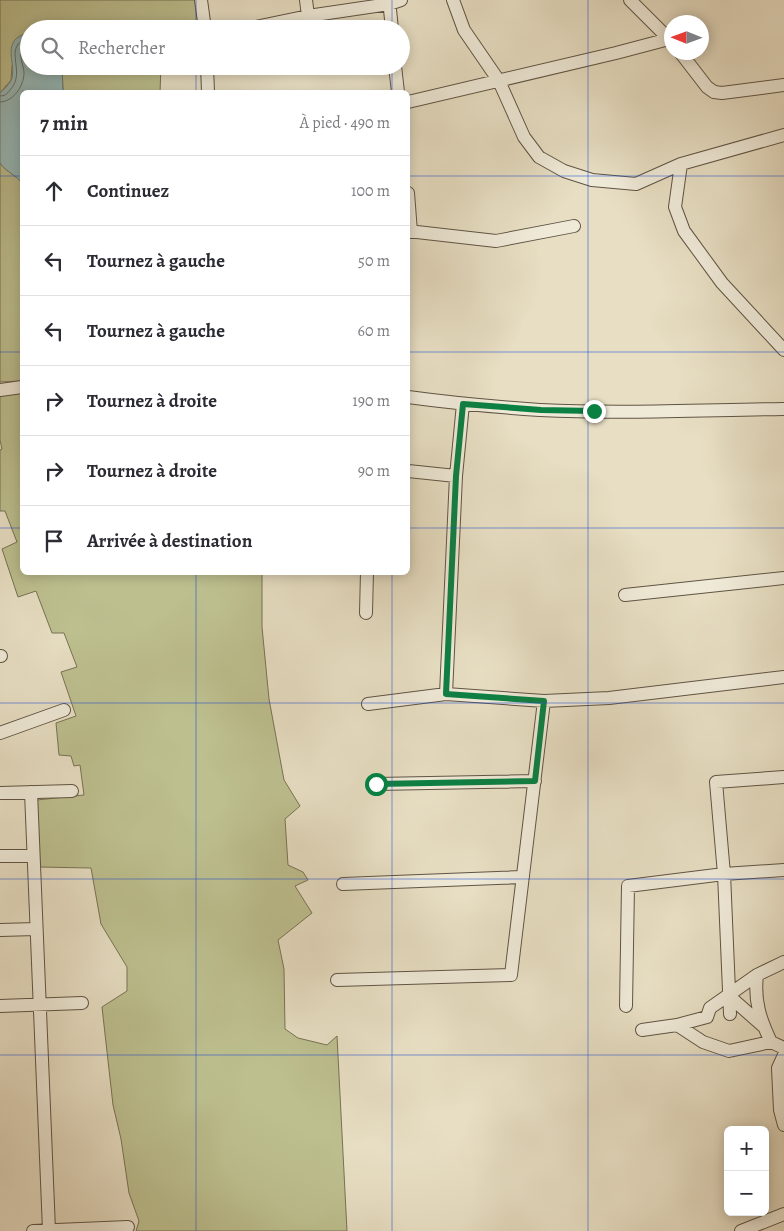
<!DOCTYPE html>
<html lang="fr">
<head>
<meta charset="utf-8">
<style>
	body { margin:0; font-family:Alegreya,serif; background:#f7f7f7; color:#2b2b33 }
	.controls { position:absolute; right:15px; bottom:15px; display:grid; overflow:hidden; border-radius:8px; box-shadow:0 2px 12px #0003 }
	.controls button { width:45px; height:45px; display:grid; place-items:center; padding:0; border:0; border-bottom:1px solid #e1e1e2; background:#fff; color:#2b2b33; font:25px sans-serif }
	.compass { position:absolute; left:664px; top:15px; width:45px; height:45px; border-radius:50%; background:#fff; box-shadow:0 2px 12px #0003; rotate:271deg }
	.stop { position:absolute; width:15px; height:15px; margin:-11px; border:4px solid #0b8043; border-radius:50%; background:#fff }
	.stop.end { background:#0b8043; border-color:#fff; box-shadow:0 1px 5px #0008 }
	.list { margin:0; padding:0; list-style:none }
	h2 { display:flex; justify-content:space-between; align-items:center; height:65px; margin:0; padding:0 20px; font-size:21px }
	h2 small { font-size:16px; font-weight:400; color:#7c7c81 }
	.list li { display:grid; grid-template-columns:32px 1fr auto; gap:15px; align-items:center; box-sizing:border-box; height:70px; padding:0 20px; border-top:1px solid #e1e1e2 }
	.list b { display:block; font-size:19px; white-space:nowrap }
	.list em { font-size:16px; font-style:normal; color:#7c7c81 }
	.icon { flex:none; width:28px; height:28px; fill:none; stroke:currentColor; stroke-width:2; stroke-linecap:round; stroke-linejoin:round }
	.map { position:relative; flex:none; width:784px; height:1231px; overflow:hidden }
	.search { position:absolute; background:#fff; box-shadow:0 2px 12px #0003; left:20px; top:20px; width:390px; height:55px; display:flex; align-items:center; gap:12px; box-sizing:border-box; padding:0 18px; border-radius:28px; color:#7c7c81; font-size:19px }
	.panel { position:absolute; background:#fff; box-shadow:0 2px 12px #0003; left:20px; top:90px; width:390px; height:485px; border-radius:8px }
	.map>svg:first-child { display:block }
	.green { fill:#bdbf8f; stroke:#787254 }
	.water { fill:#98bbbb; stroke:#707f7a }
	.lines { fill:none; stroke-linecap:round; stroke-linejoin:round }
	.shore { stroke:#66706a; stroke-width:1 }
	.minor-casing { stroke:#605444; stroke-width:14 }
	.minor { stroke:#efead8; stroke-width:12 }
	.route { stroke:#0b8043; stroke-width:6 }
	.grid { fill:none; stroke:#1d4ed8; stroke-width:1; stroke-opacity:0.55 }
</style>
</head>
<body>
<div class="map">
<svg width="784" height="1231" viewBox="0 0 784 1231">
	<rect width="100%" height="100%" fill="#e7dec3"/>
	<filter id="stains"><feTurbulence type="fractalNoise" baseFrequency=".004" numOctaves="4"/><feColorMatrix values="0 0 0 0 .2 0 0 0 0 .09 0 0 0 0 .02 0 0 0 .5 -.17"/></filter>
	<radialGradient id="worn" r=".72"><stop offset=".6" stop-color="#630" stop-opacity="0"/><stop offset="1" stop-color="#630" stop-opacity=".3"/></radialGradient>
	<path class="green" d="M0,0H196L199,29H29V33L24,34L12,66L11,80L0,93Z
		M62,66H161L160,92H63Z
		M0,163C6,172 16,175 22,183V381L0,382Z
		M22,392V572L262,573V627L269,699L284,780L300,806L285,819L288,865L303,872L308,880L295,886L312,913L278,940L284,969L285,1029L298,1038L327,1045L337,1036L347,1231H136L139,1221L129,1193L121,1139L113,1105L102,1007L127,991V967L101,924L91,868L39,867L37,800L84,795L80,765L74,766L71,756L59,755L56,723L76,716L61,672L77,667L64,633H52L36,591L18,597L2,549L17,542L5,511H0V450L2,449L0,440V396Z"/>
	<path class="water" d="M29,33V66H62L63,92H22V183C16,175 6,172 0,163V93C5,88 10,84 12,78C16,62 0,39 29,33Z"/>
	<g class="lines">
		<path class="shore" d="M0,96C5,96 7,94 10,90C28,71 0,46 29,38
			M0,102C13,102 24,86 24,73C24,67 20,59 21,53C21,48 25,47 29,45"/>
		<defs>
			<path id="minor" d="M201,0L205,29
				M306,0L308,16
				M389,0L392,29
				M453,0L464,30L499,81L524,137L539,157L564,171L592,180L636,184L681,164L784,135
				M630,0L672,42
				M247,29L308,16L389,4L401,0
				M680,52L707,87L714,92L722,93L784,85
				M207,66L208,92
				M395,66L398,92
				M408,102L616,53L669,39
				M681,164L675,207L684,231L722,283L784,350
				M408,193L411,232
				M408,231L496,241L574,226
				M0,390L22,387
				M408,397C452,403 496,407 540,410C621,414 703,410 784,409
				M408,471L456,476
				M625,595L784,578
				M366,613L367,572
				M0,656H1
				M446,694L456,476L463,404
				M368,704L446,694L544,701L609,698L784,677
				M0,733L64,710
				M376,784L535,781
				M31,792L49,1230
				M0,793L72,791
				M0,856H33
				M343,884L523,877
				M0,930L36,929
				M757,975L784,962
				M337,980L511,975L544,701
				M729,996L763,1026
				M0,1006L82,1003
				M626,1006L628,886L724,874L784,870
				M730,1014L724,874L716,782L784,777
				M677,1025L707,1017L710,1008L757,975C754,1001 760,1019 771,1042L784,1048
				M642,1030L677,1025L703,1042L729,1051L771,1042
				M784,1055L778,1068L780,1110L784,1125
				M33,1231L128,1227
				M741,1231L784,1214"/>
		</defs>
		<use href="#minor" class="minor-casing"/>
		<use href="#minor" class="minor"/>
	</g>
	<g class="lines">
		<path class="route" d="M376,784L535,781L544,701L446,694L456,476L463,404L541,410L594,411"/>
	</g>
	<path class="grid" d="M196,0V29M392,0V29M588,0V1231M196,66V92M392,66V92M0,176H22M408,176H784M0,352H22M408,352H784M0,528H22M408,528H784M196,572V1231M392,572V1231M0,703H784M0,879H784M0,1055H784"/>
	<rect width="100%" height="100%" filter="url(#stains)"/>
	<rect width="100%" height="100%" fill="url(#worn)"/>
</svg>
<div class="controls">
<button>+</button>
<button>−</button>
</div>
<svg class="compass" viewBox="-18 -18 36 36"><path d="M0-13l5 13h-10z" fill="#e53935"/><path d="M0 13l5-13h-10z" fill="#7c7c81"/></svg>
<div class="stop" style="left:376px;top:784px"></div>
<div class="stop end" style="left:594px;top:411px"></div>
<div class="search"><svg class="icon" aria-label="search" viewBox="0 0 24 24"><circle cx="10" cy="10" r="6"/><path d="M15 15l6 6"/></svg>Rechercher</div>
<section class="panel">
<h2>7 min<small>À pied · 490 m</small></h2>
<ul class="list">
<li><svg class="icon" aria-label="ahead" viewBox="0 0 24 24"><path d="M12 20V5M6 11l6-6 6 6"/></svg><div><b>Continuez</b></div><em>100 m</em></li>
<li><svg class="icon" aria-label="left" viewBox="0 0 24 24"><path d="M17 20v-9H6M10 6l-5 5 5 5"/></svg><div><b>Tournez à gauche</b></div><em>50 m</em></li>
<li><svg class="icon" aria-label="left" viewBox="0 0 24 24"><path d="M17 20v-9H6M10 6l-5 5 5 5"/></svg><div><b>Tournez à gauche</b></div><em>60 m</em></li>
<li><svg class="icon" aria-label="right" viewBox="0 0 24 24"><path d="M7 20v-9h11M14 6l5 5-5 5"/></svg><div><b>Tournez à droite</b></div><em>190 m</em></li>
<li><svg class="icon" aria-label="right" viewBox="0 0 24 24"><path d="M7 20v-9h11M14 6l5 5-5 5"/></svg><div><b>Tournez à droite</b></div><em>90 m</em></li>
<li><svg class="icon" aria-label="arrive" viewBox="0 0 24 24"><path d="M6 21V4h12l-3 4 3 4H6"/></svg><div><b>Arrivée à destination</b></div></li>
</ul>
</section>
</div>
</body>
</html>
